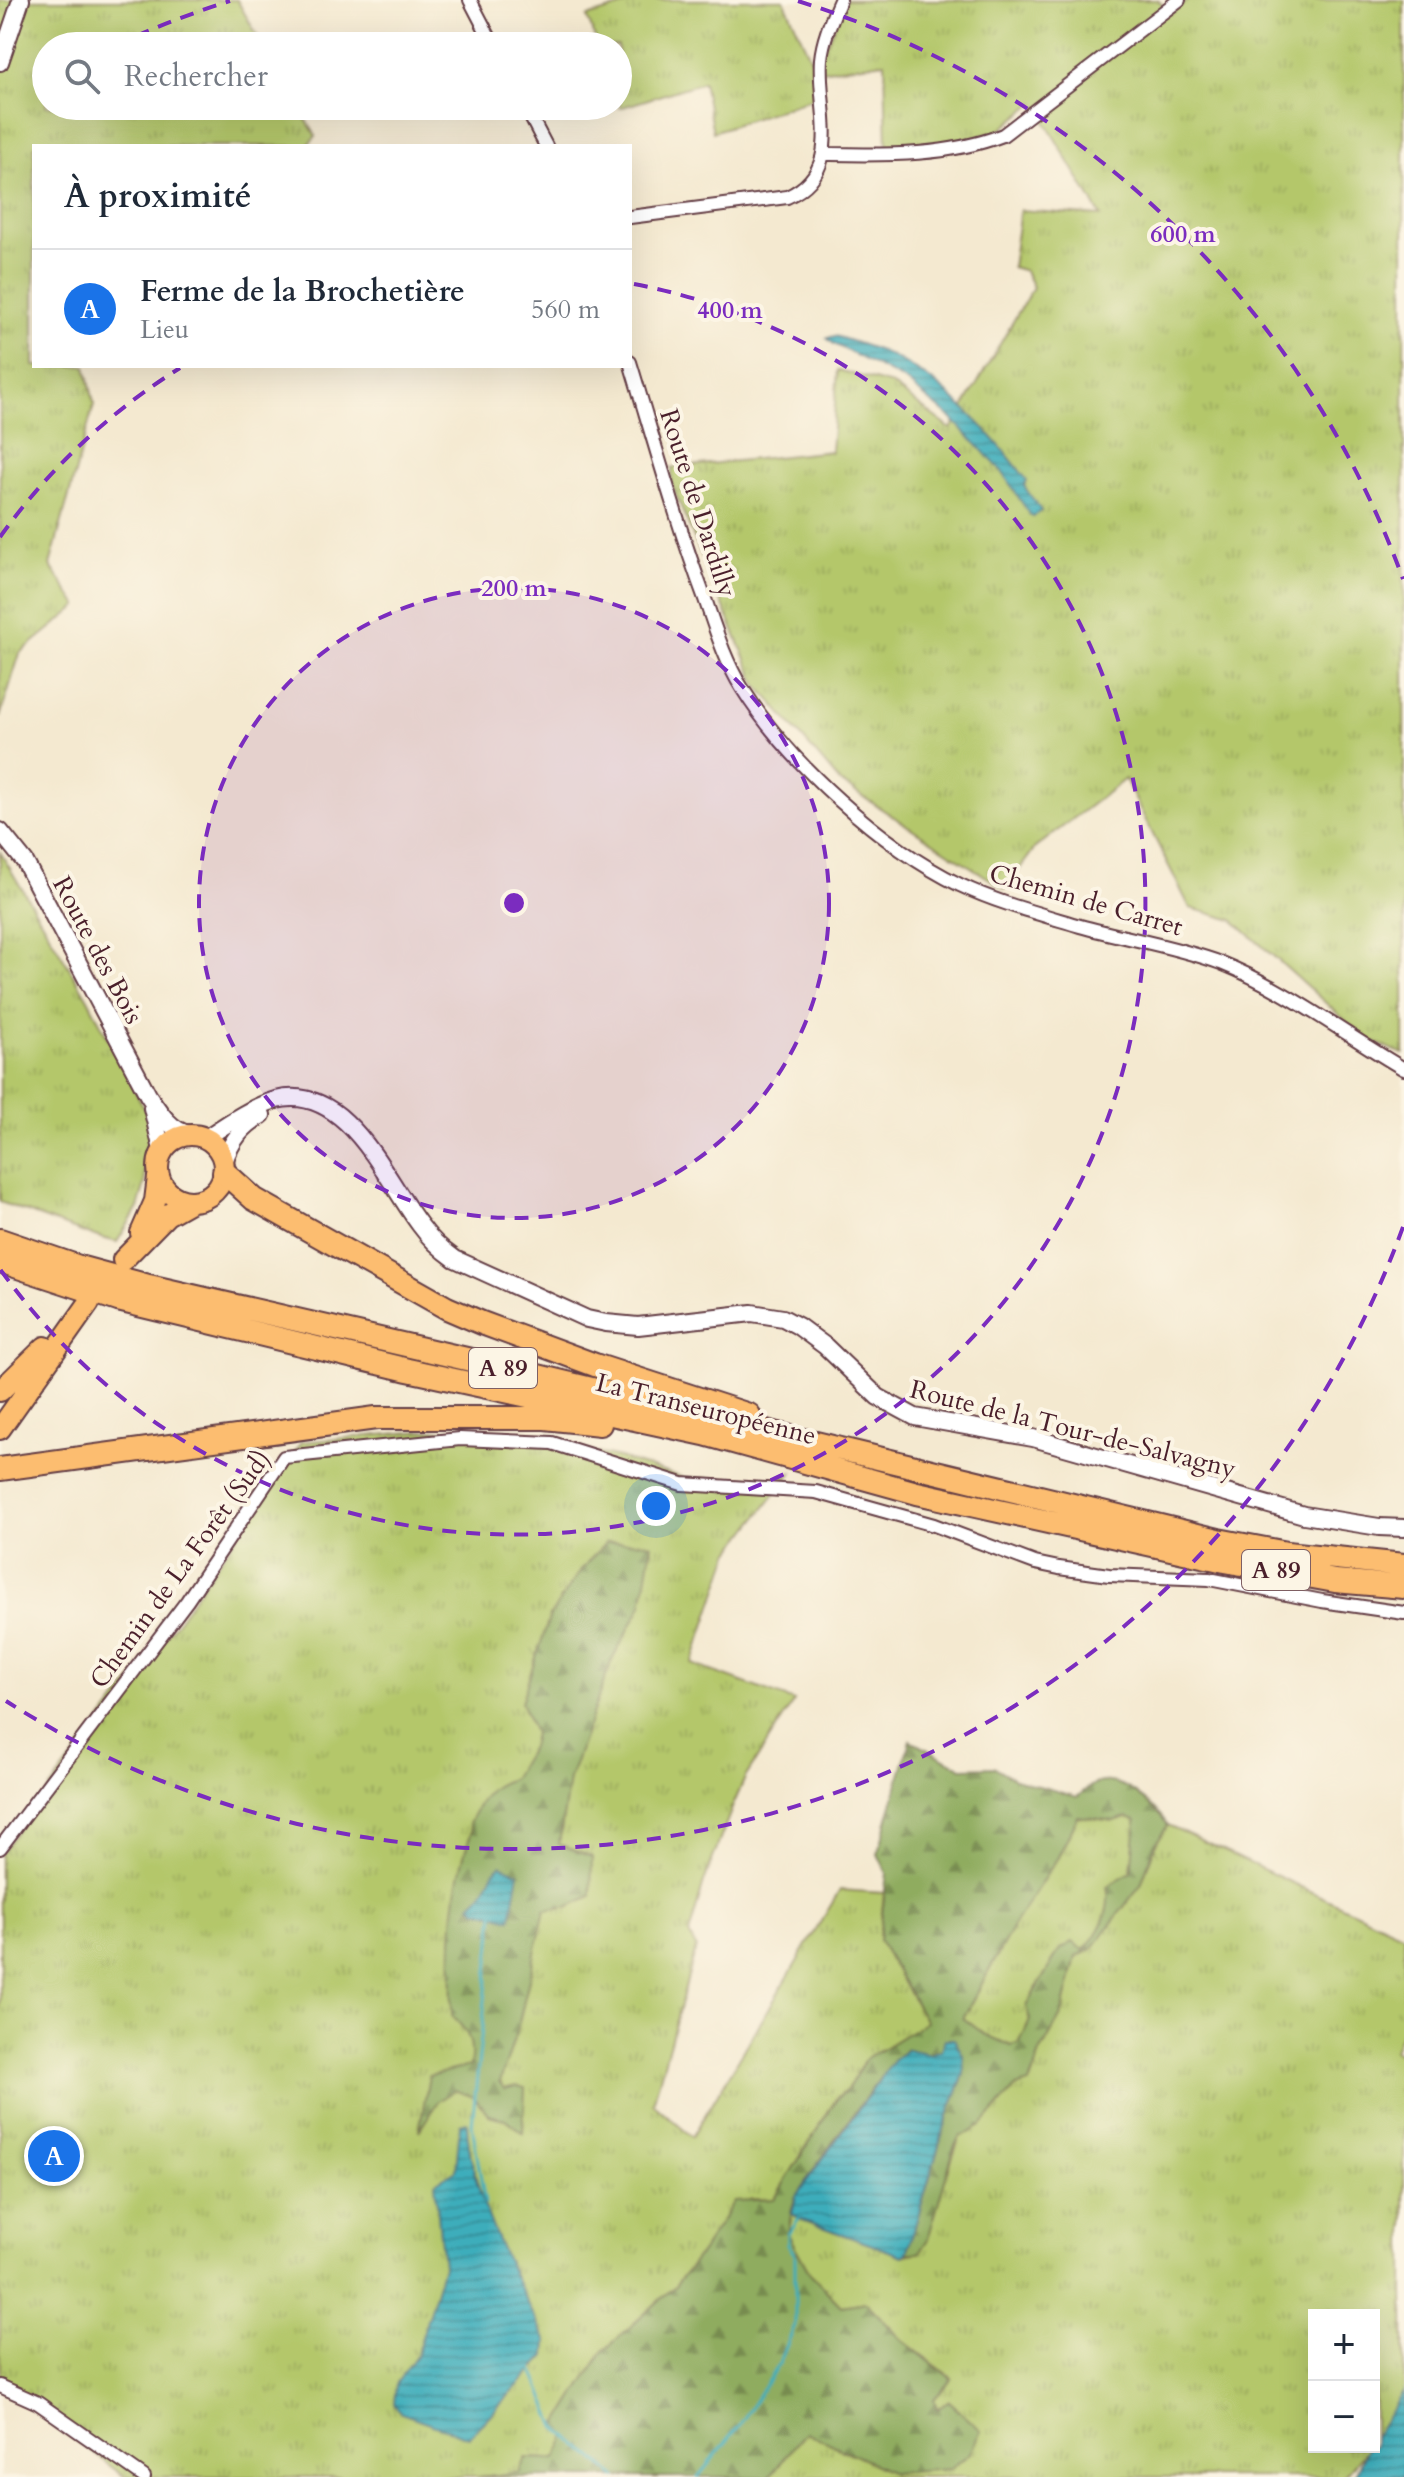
<!DOCTYPE html>
<html lang="fr">
<head>
<meta charset="utf-8">
<style>
	body { margin:0; font-family:Cardo,serif; background:#f6f6f7; color:#1f2937 }
	.controls { position:absolute; right:24px; bottom:24px; display:grid; overflow:hidden; border-radius:0px; box-shadow:0 8px 32px #0002 }
	.controls button { width:72px; height:72px; display:grid; place-items:center; padding:0; border:0; border-bottom:2px solid #e0e1e3; background:#fff; color:#1f2937; font:40px sans-serif }
	.you { position:absolute; left:656px; top:1506px; width:28px; height:28px; margin:-20px; border:6px solid #fff; border-radius:50%; background:#1a73e8; box-shadow:0 0 0 12px #1a73e833 }
	.badge { display:grid; place-items:center; width:52px; height:52px; border-radius:50%; background:#1a73e8; color:#fff; font-size:26px; font-weight:700 }
	.pin { position:absolute; translate:-50% -50%; border:4px solid #fff; box-shadow:0 2px 8px #0006 }
	.list { margin:0; padding:0; list-style:none }
	h2 { display:flex; justify-content:space-between; align-items:center; height:104px; margin:0; padding:0 32px; font-size:34px }
	h2 small { font-size:26px; font-weight:400; color:#747a83 }
	.list li { display:grid; grid-template-columns:52px 1fr auto; gap:24px; align-items:center; box-sizing:border-box; height:120px; padding:0 32px; border-top:2px solid #e0e1e3 }
	.list b { display:block; font-size:30px; white-space:nowrap }
	.list p { margin:0; font-size:26px; white-space:nowrap; color:#747a83 }
	.list em { font-size:26px; font-style:normal; color:#747a83 }
	.icon { flex:none; width:44px; height:44px; fill:none; stroke:currentColor; stroke-width:2; stroke-linecap:round; stroke-linejoin:round }
	.map { position:relative; flex:none; width:1404px; height:2477px; overflow:hidden }
	.search { position:absolute; background:#fff; box-shadow:0 8px 32px #0002; left:32px; top:32px; width:600px; height:88px; display:flex; align-items:center; gap:20px; box-sizing:border-box; padding:0 28px; border-radius:44px; color:#747a83; font-size:30px }
	.panel { position:absolute; background:#fff; box-shadow:0 8px 32px #0002; left:32px; top:144px; width:600px; height:224px; border-radius:0px }
	.map>svg:first-child { display:block }
	.grass { fill:url(#grass-tufts); stroke:#7f734b; stroke-width:2; fill-rule:evenodd }
	.forest { fill:url(#forest-firs); stroke:#6c6645; stroke-width:2; fill-rule:evenodd }
	.water { fill:url(#water-rules); stroke:#446673; stroke-width:2 }
	.lines { fill:none; stroke-linecap:round; stroke-linejoin:round }
	.stream { stroke:#3eadbb; stroke-width:3 }
	.minor-casing { stroke:#643d44; stroke-width:16 }
	.tertiary-casing { stroke:#643d44; stroke-width:20 }
	.primary-casing { stroke:#643d44; stroke-width:24 }
	.motorway-casing { stroke:#643d44; stroke-width:26 }
	.minor { stroke:#fff; stroke-width:12 }
	.tertiary { stroke:#fff; stroke-width:16 }
	.primary { stroke:#fcbd6f; stroke-width:20 }
	.motorway { stroke:#fcbd6f; stroke-width:22 }
	.ring { fill:none; stroke:#7b2cbf; stroke-width:4; stroke-dasharray:14 10 }
	.labels { text-anchor:middle; dominant-baseline:central; stroke-width:8; stroke-linejoin:round; paint-order:stroke }
	.shield { fill:#fcf5e5; stroke:#7f5f63; stroke-width:2 }
	.shield-label { font-size:24px; font-weight:bold; fill:#4a1f2b }
	.street-label { font-size:26px; fill:#4a1f2b; stroke:#fcf5e5 }
	.centre { fill:#7b2cbf; stroke:#fcf5e5; stroke-width:4 }
	.ring-label { font-size:24px; text-anchor:middle; font-weight:bold; fill:#7b2cbf; stroke:#fcf5e5; stroke-width:8; stroke-linejoin:round; paint-order:stroke }
</style>
</head>
<body>
<div class="map">
<svg width="1404" height="2477" viewBox="0 0 1404 2477">
	<defs>
		<pattern id="grass-tufts" width="24" height="20" patternUnits="userSpaceOnUse" patternTransform="scale(2)"><rect width="24" height="20" fill="#b4c76b"/><path d="M3 7l-1-3M5 7V3M7 7l1-3M15 17l-1-3M17 17v-4M19 17l1-3" fill="none" stroke="#9caa5d"/></pattern>
		<pattern id="forest-firs" width="22" height="20" patternUnits="userSpaceOnUse" patternTransform="scale(2)"><rect width="22" height="20" fill="#8fac5f"/><path d="M5 1l3.5 6h-7zM16 11l3.5 6h-7z" fill="#778b4f"/></pattern>
		<pattern id="water-rules" width="6" height="5" patternUnits="userSpaceOnUse" patternTransform="scale(2)"><rect width="6" height="5" fill="#3eadbb"/><path d="M0 2.5h6" fill="none" stroke="#368c98"/></pattern>
	</defs>
	<rect width="100%" height="100%" fill="#fcf5e5"/>
	<filter id="ink" filterUnits="userSpaceOnUse"><feTurbulence type="fractalNoise" baseFrequency=".0125" numOctaves="2"/><feDisplacementMap in="SourceGraphic" scale="16" xChannelSelector="R" yChannelSelector="G"/><feConvolveMatrix kernelMatrix="1 2 1 2 8 2 1 2 1" color-interpolation-filters="sRGB"/></filter>
	<filter id="wash" filterUnits="userSpaceOnUse"><feTurbulence type="fractalNoise" baseFrequency=".006" numOctaves="4" result="noise"/><feDisplacementMap in="SourceGraphic" scale="32" xChannelSelector="R" yChannelSelector="G"/><feGaussianBlur stdDeviation="1.8" result="paint"/><feColorMatrix in="noise" values="0 0 0 0 0 0 0 0 0 0 0 0 0 0 0 0 0 1.4 0 .05"/><feComposite in="paint" operator="in"/></filter>
	<g filter="url(#wash)">
		<rect width="100%" height="100%" fill="#f4e9d0"/>
		<path class="grass" d="M0,0H237L263,46H46V106H298L316,136L307,146H34V366H86L94,404L50,565L78,606L20,653L0,717Z
			M643,0H784L811,59L827,43L846,0H1158L1170,14L1188,0H1404V1054L1367,1040L1233,920L1190,908L1125,779L1035,848L1005,889L840,782L757,685L672,486V468L831,451L838,370L892,385L951,429L1033,287L1025,271L1012,267L1020,210L1101,216L1034,103L998,132L928,146L887,147L885,62L819,71L816,97L713,132L703,82L620,108L618,46H598L587,17Z
			M0,852L88,999L149,1118L153,1141L144,1166L145,1183L138,1208L117,1242L87,1234L0,1202Z
			M434,1430L549,1442L619,1458L684,1478L777,1479L791,1473L730,1553L692,1664L794,1701L745,1778L732,1808L704,1882L689,1934L696,1948L653,2103L692,2137L840,1890L884,1893L879,1940L926,2022L865,2060L847,2090L837,2097L774,2200L751,2199L701,2253L674,2287L603,2352L557,2426L568,2436L556,2459L526,2458L518,2473L479,2477H125L0,2383V1854L181,1616L302,1442Z
			M1078,1816L1114,1821L1127,1817L1137,1820L1131,1872L1124,1877L1095,1938L1084,1950L1060,1949L1026,2006L1030,2020L1019,2044L1011,2046L984,2034L963,2018L1015,1923L1058,1857Z
			M1168,1825L1404,1935V2027L1394,2050L1404,2056V2477H1354L1365,2451L1344,2477H769L806,2432L892,2473L980,2430L948,2401L937,2409L934,2399L952,2378L902,2340L866,2302L841,2306L810,2274L788,2234L792,2214L805,2221L903,2256L919,2252L960,2137L983,2124L1016,2087L1030,2082L1040,2053L1062,2014L1076,1957L1092,1949L1141,1884L1156,1843ZM1314,2315H1374V2447H1314Z"/>
		<path class="forest" d="M606,1542C621,1543 638,1540 652,1545L642,1605L611,1662L569,1779L559,1844L592,1857L591,1896L570,1906L545,1910L518,2027L500,2082L504,2089L516,2086L525,2088L523,2133L505,2119L489,2115L474,2097L455,2090L438,2101L419,2131L429,2076L470,2066C474,2043 469,2032 452,2016C451,1952 449,1891 472,1831L469,1823C481,1800 485,1787 512,1779L531,1747L534,1733L521,1702L550,1616L581,1570Z
			M910,1740L962,1768L994,1767L1015,1779L1077,1797C1082,1793 1087,1788 1093,1785C1119,1771 1154,1806 1168,1825L1156,1843L1141,1884L1092,1949L1076,1957L1062,2014L1040,2053L1029,2083L1016,2087L983,2124L960,2137L955,2146L928,2239L919,2253H907L950,2109L964,2074L941,2050L930,2054L906,2049L893,2061L839,2133L796,2196L792,2208L788,2234L810,2274L841,2306L866,2302L902,2340L952,2379L934,2399L937,2409L948,2401L981,2430L970,2453L951,2469L892,2473L806,2432L769,2477H479L518,2473L526,2458L556,2459L567,2436L556,2427L603,2352L674,2287L701,2253L734,2201L774,2199L838,2097L847,2090L865,2060L926,2022L879,1940L887,1873L878,1854ZM1078,1816L1114,1821L1127,1817L1136,1820L1131,1872L1107,1886C1112,1909 1100,1932 1084,1950L1072,1942L1060,1949L1026,2006L1030,2020L1019,2044L1011,2046L984,2034L963,2018L1015,1923L1058,1857Z"/>
		<path class="water" d="M835,336C851,341 867,346 883,352C940,377 990,431 1027,480L1024,486L1041,511L1033,517L1030,515L1001,470L951,418L904,380L834,344L827,338Z
			M501,1865L519,1873L511,1919L477,1910L471,1905L483,1893L494,1872Z
			M945,2039H954L963,2055L964,2074L950,2109L907,2253L903,2256L805,2221L792,2214L796,2196L893,2061L907,2049L930,2054L941,2050Z
			M467,2122C468,2191 515,2280 547,2341L546,2356L469,2437L401,2413L394,2404L396,2384L417,2354L443,2266L435,2183L456,2170L460,2124Z
			M1404,2391V2477H1354L1367,2448L1374,2447V2437Z"/>
		<g class="lines">
			<path class="stream" d="M485,2203L472,2125L494,1913
				M532,2368L556,2427L616,2477
				M698,2477L739,2426L780,2362L795,2325V2255L788,2244V2234L799,2218"/>
		</g>
	</g>
	<g filter="url(#ink)">
		<g class="lines">
			<defs>
				<path id="minor" d="M470,0L494,46
					M525,106L546,146
					M824,154C884,155 946,157 1003,135L1179,0
					M630,217L787,197C846,171 817,109 821,59C823,38 832,19 840,0
					M630,362C654,441 676,521 705,599C715,628 725,661 742,688C788,762 882,847 960,885C998,903 1040,914 1080,926C1127,939 1175,946 1221,963C1286,989 1344,1034 1404,1069
					M0,1848L187,1601L284,1457L460,1439L552,1443L682,1484L816,1492L934,1525L1035,1563L1059,1568L1109,1575L1209,1579L1322,1601L1404,1613
					M0,2386L38,2403L144,2477"/>
				<path id="tertiary" d="M0,62L21,0
					M0,831L25,862L148,1095C158,1110 171,1132 190,1134
					M152,1108L162,1150
					M206,1138C227,1124 251,1107 276,1100C347,1082 386,1181 420,1225C430,1239 441,1249 455,1259L587,1319L606,1323L638,1326L752,1313L783,1318L798,1326L825,1346L878,1397L915,1417L1033,1438L1304,1515L1379,1527L1404,1528
					M224,1162C231,1141 242,1126 262,1115"/>
				<path id="primary" d="M158 1168a33 33 0 1 1 66 0a33 33 0 1 1-66 0Z
					M141,1233L155,1201L158,1177
					M123,1260L167,1215L190,1202
					M0,1391L45,1347
					M0,1429L89,1303"/>
				<path id="motorway" d="M224,1172L254,1199L447,1308L482,1323L595,1365L749,1415
					M0,1240L79,1267L149,1286L484,1363L1218,1540L1287,1553L1404,1565
					M0,1261L118,1300L408,1370L704,1434L917,1493L1225,1561L1335,1581L1404,1587
					M0,1469L376,1418H545L600,1424"/>
			</defs>
			<use href="#minor" class="minor-casing"/>
			<use href="#tertiary" class="tertiary-casing"/>
			<use href="#primary" class="primary-casing"/>
			<use href="#motorway" class="motorway-casing"/>
			<use href="#minor" class="minor"/>
			<use href="#tertiary" class="tertiary"/>
			<use href="#primary" class="primary"/>
			<use href="#motorway" class="motorway"/>
		</g>
	</g>
	<circle cx="514" cy="903" r="315" fill="#7b2cbf" fill-opacity=".12"/>
	<g class="ring">
		<circle cx="514" cy="903" r="315"/>
		<path d="M0 537A631 631 0 0 1 180 368M634 284A631 631 0 1 1 0 1269"/>
		<path d="M1403 1227A946 946 0 0 1 6 1701M114 46A946 946 0 0 1 230 1M798 1A946 946 0 0 1 1403 579"/>
	</g>
	<g class="labels">
		<g class="shield">
			<rect x="469" y="1348" width="68" height="40" rx="6"/>
			<rect x="1242" y="1550" width="68" height="40" rx="6"/>
		</g>
		<g class="shield-label">
			<text x="503" y="1368">A 89</text>
			<text x="1276" y="1570">A 89</text>
		</g>
		<g class="street-label">
			<text transform="translate(698 503) rotate(72)">Route de Dardilly</text>
			<text transform="translate(1086 900) rotate(16)">Chemin de Carret</text>
			<text transform="translate(98 950) rotate(62)">Route des Bois</text>
			<text transform="translate(706 1409) rotate(14)">La Transeuropéenne</text>
			<text transform="translate(1073 1429) rotate(14)">Route de la Tour-de-Salvagny</text>
			<text transform="translate(180 1569) rotate(-54)">Chemin de La Forêt (Sud)</text>
		</g>
	</g>
	<circle cx="514" cy="903" r="12" class="centre"/>
	<g class="ring-label">
		<text x="1183" y="242">600 m</text>
		<text x="730" y="318">400 m</text>
		<text x="514" y="596">200 m</text>
	</g>
</svg>
<div class="controls">
<button>+</button>
<button>−</button>
</div>
<div class="you"></div>
<div class="pin badge" style="left:54px;top:2156px">A</div>
<div class="search"><svg class="icon" aria-label="search" viewBox="0 0 24 24"><circle cx="10" cy="10" r="6"/><path d="M15 15l6 6"/></svg>Rechercher</div>
<section class="panel">
<h2>À proximité<small></small></h2>
<ul class="list">
<li><span class="badge">A</span><div><b>Ferme de la Brochetière</b><p>Lieu</p></div><em>560 m</em></li>
</ul>
</section>
</div>
</body>
</html>
